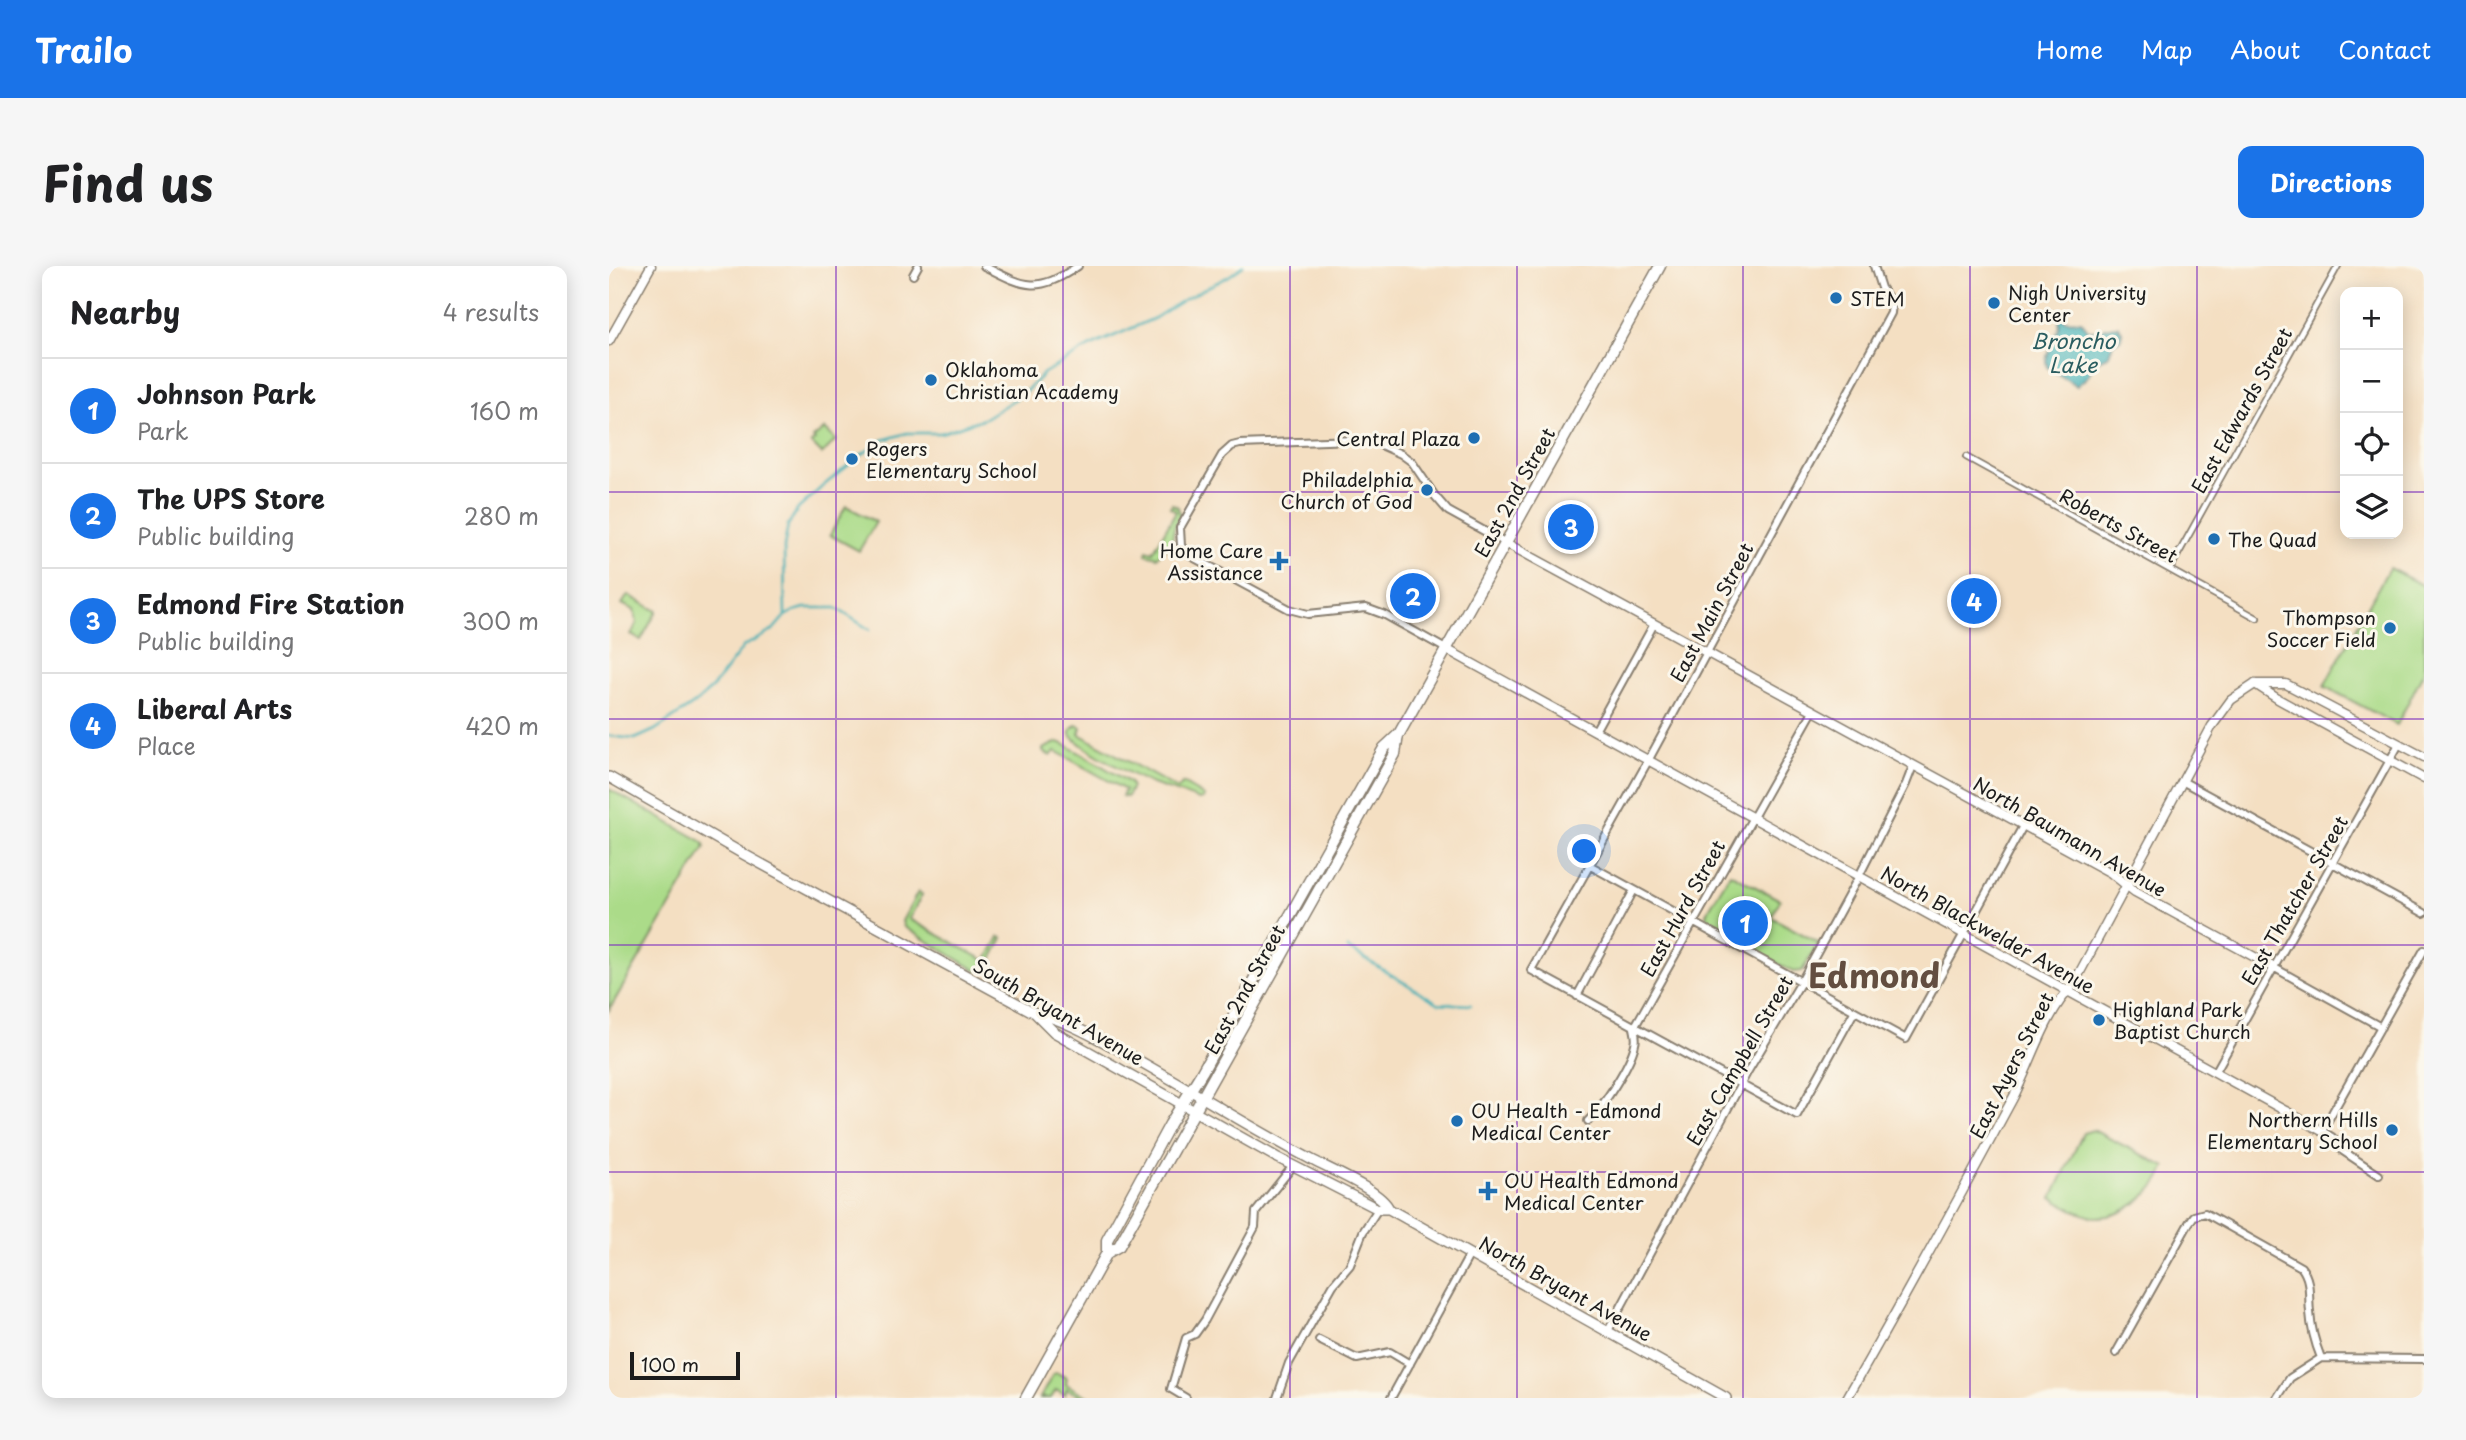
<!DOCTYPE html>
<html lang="en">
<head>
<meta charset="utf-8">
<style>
	body { margin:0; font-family:"Playpen Sans",sans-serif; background:#f6f6f6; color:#202124 }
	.controls { position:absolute; right:21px; top:21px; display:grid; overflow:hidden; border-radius:14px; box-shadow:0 4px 18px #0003 }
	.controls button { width:63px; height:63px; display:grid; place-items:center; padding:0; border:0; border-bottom:2px solid #e0e0e0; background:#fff; color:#202124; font:35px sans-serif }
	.scale { position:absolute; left:21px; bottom:18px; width:110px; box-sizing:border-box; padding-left:7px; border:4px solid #1c1c1c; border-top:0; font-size:19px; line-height:24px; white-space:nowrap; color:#1c1c1c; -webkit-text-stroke:5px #fbf7ec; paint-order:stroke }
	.you { position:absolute; left:976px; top:586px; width:24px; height:24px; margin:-18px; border:5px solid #fff; border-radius:50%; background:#1a73e8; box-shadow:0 0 0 10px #1a73e833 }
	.badge { display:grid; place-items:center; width:46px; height:46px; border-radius:50%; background:#1a73e8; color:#fff; font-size:23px; font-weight:700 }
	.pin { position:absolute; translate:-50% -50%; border:4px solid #fff; box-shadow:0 2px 7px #0006 }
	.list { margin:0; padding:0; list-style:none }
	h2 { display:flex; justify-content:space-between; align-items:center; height:91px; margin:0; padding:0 28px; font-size:30px }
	h2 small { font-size:23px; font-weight:400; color:#757577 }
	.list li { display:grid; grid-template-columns:46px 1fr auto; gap:21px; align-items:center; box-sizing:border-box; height:105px; padding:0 28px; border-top:2px solid #e0e0e0 }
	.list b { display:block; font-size:26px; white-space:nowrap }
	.list p { margin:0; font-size:23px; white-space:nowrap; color:#757577 }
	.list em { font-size:23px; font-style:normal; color:#757577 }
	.icon { flex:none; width:38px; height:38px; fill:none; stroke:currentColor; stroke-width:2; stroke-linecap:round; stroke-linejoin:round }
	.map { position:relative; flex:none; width:1815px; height:1132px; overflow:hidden; border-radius:14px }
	header { display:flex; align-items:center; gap:42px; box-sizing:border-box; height:98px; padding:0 35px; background:#1a73e8; color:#fff }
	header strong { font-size:33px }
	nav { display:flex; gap:38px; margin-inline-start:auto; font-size:24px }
	.intro { display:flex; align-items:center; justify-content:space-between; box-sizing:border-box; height:168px; padding:0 42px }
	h1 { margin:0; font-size:49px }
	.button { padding:18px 32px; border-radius:14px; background:#1a73e8; color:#fff; font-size:24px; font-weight:700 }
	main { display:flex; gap:42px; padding:0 42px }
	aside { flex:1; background:#fff; border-radius:14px; box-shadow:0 4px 18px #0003 }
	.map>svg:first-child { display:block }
	.green { fill:#abdb89; stroke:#647c52; stroke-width:2 }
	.water { fill:#3badb4; stroke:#2c6468; stroke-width:2 }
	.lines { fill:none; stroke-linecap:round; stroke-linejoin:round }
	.stream { stroke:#3badb4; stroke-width:2.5 }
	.pedestrian-casing { stroke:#887e6f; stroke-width:8 }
	.minor-casing { stroke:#887e6f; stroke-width:10 }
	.tertiary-casing { stroke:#887e6f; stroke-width:11 }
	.secondary-casing { stroke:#887e6f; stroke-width:12 }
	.primary-casing { stroke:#887e6f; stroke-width:13 }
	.pedestrian { stroke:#fff; stroke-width:4.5 }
	.minor { stroke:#fff; stroke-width:6 }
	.tertiary { stroke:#fff; stroke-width:8 }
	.secondary { stroke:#fff; stroke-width:9 }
	.primary { stroke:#fff; stroke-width:10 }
	.grid { fill:none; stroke:#7b2cbf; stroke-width:2; stroke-opacity:0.55 }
	.poi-dot { fill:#1f6fb2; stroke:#fbf7ec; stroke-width:2.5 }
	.labels { text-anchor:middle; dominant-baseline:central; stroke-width:6; stroke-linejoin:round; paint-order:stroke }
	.poi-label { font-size:19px; fill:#1c1c1c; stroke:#fbf7ec; text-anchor:start }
	.street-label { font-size:19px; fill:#1c1c1c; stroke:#fbf7ec }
	.water-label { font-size:21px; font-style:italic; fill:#2a5d60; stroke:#fbf7ec }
	.town-label { font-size:33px; font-weight:bold; fill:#634e40; stroke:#fbf7ec }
</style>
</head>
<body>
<header>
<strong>Trailo</strong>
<nav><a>Home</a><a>Map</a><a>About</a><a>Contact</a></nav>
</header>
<div class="intro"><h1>Find us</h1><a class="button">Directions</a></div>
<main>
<aside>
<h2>Nearby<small>4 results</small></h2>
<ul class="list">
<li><span class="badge">1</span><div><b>Johnson Park</b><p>Park</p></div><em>160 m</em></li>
<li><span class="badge">2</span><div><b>The UPS Store</b><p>Public building</p></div><em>280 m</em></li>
<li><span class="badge">3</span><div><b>Edmond Fire Station</b><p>Public building</p></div><em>300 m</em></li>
<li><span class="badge">4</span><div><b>Liberal Arts</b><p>Place</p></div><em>420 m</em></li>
</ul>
</aside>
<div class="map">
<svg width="1815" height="1132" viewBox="0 0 1815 1132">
	<rect width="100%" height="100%" fill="#fbf7ec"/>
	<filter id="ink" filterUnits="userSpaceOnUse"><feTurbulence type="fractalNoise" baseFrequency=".0143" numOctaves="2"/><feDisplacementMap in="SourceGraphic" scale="14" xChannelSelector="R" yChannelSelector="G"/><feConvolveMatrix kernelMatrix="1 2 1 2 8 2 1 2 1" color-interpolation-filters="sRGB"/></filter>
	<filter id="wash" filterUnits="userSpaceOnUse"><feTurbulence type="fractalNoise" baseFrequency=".00686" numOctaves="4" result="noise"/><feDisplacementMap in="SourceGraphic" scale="28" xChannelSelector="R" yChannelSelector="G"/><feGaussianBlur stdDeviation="1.57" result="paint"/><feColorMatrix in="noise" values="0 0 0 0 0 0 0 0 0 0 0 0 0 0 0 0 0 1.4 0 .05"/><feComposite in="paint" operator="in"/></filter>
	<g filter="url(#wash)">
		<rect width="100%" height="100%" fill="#f4dfc2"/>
		<path class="green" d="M216,163L227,174L213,188L202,177L206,174L204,172Z
			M563,238L569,241L571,248L565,262L563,276L548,291L537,288L538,284L544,286L567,245L561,241Z
			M237,240L267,256L250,285L221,269Z
			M1780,302L1815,320V405L1788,459L1715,420Z
			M19,329L48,345L32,374L22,369L28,357L25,344L13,338Z
			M467,459L472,461L470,468L569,523L574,517L595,530L594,533L590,534C575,527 559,524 543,518C525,510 472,483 462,469V464Z
			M449,476C455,476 509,510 520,516L523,521L518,531L513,530L516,524L446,485L442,490L434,486V483Z
			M0,523L94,576L96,581L0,744Z
			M1121,607L1171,634L1162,651L1210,677L1193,705L1184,706L1099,658L1097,648Z
			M309,626L313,629L300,653L377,695L390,671L394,672L379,701L370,706L295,661L293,655Z
			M1484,864L1557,901C1547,926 1517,951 1489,951C1474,951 1456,939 1443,932L1474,867Z
			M448,1107L458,1112L457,1118L481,1132H474L458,1123L456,1129L447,1124L442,1132H431L444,1108Z"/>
		<path class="water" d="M1448,44L1456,54L1472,55L1479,64C1490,66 1497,60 1509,60L1513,66L1512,73L1504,77L1500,89L1485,97L1479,110L1468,120L1438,101L1437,94L1442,78L1440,76C1450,67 1455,57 1446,46Z"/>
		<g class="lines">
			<path class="stream" d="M176,350L175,281L179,259L189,243L214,220L252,189L274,174L298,167H332L376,152L414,128L435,107L480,81L546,52L574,34L620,10L634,0
				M0,470L26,473L46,464L88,436L103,422L135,380L163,365L176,350L185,345L196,342H227L261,364
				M738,682L829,737L862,739"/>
		</g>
	</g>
	<g filter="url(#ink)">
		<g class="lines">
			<defs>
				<path id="pedestrian" d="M1357,191L1648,352
					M1561,303L1729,0"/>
				<path id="minor" d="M375,0C416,21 428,28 469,0
					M304,9L309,0
					M837,383L776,349L757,342L699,348L680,343L582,290L572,280L571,262L613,189L623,180L631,178L746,174L765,176L792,188L803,196L826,230L839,245L897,277
					M986,465L1045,358
					M1573,515L1815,647
					M980,599L1297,773L1414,560
					M1664,701L1772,761
					M968,730L1025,624
					M1245,746L1188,849L922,704L1039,495L1282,47L1283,37L1272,22L1265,0
					M1607,805L1790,478
					M979,855C994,841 1022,798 1026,778C1028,773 1026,767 1025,762L1204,445
					M1770,909L1734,885L1723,871L1713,865L1815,684
					M999,1065L1139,805L1192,716L1250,610L1297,518L1304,500
					M710,1074L748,1093L781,1086L801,1098
					M1507,1087L1580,957L1585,950L1596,947L1692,1001C1703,1015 1699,1030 1701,1046C1702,1062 1706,1077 1712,1092
					M577,1132L562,1123L577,1072L586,1068L596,1054L646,961L647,946L684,900
					M668,1132L680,1097L724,1019L741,999L754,966L769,943
					M782,1132L861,988
					M1668,1132L1681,1112L1712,1092L1815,1093"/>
				<path id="tertiary" d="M0,75L42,0
					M897,277L1502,607L1526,626L1664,701
					M837,383L1713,865
					M1646,418L1669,433L1815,513
					M1646,418H1677L1815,491
					M1238,1132C1295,1033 1350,932 1404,832C1423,795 1435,749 1464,719L1603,460L1622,434L1646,418"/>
				<path id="secondary" d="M0,511L136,589L426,747L445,766L667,891L769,943H780L1117,1132
					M429,748C461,756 487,772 516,787C580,822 641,862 705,895C724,905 772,925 780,943"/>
				<path id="primary" d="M498,987V974L561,858L593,806L775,482L790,468L1051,0
					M417,1132L498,987L510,980L786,488L789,469"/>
			</defs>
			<use href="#pedestrian" class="pedestrian-casing"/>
			<use href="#minor" class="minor-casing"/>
			<use href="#tertiary" class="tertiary-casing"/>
			<use href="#secondary" class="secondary-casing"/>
			<use href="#primary" class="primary-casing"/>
			<use href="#pedestrian" class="pedestrian"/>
			<use href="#minor" class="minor"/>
			<use href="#tertiary" class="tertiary"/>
			<use href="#secondary" class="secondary"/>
			<use href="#primary" class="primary"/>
		</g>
	</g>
	<path class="grid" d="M227,0V1132M454,0V1132M681,0V1132M908,0V1132M1134,0V1132M1361,0V1132M1588,0V1132M0,226H1736M1789,226H1815M0,453H1815M0,679H1815M0,906H1815"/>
	<g class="poi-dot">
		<circle cx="1227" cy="32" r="7"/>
		<circle cx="1385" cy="37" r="7"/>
		<circle cx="322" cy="114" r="7"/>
		<circle cx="865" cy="172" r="7"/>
		<circle cx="243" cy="193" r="7"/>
		<circle cx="818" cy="224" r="7"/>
		<circle cx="1605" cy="273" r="7"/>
		<path d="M666.5 284.5h7v7h7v7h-7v7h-7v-7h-7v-7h7z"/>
		<circle cx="1781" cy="362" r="7"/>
		<circle cx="1490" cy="754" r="7"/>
		<circle cx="848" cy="855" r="7"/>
		<circle cx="1783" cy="864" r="7"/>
		<path d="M875.5 914.5h7v7h7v7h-7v7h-7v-7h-7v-7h7z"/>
	</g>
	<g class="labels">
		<g class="poi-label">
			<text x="1399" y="26">Nigh University<tspan x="1399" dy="22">Center</tspan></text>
			<text x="1241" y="32">STEM</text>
			<text x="336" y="103">Oklahoma<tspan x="336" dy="22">Christian Academy</tspan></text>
			<text x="851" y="172" text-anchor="end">Central Plaza</text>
			<text x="257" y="182">Rogers<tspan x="257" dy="22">Elementary School</tspan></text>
			<text x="804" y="213" text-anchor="end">Philadelphia<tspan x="804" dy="22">Church of God</tspan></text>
			<text x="1619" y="273">The Quad</text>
			<text x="654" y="284" text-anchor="end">Home Care<tspan x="654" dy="22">Assistance</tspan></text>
			<text x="1767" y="351" text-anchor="end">Thompson<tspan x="1767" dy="22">Soccer Field</tspan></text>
			<text x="1504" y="743">Highland Park<tspan x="1504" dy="22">Baptist Church</tspan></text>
			<text x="862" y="844">OU Health - Edmond<tspan x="862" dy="22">Medical Center</tspan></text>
			<text x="1769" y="853" text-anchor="end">Northern Hills<tspan x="1769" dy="22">Elementary School</tspan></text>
			<text x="895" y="914">OU Health Edmond<tspan x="895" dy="22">Medical Center</tspan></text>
		</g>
		<g class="street-label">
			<text transform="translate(1632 144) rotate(-61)">East Edwards Street</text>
			<text transform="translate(905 226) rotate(-61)">East 2nd Street</text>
			<text transform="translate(1510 259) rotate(29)">Roberts Street</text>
			<text transform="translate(1102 346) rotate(-62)">East Main Street</text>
			<text transform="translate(1461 570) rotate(30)">North Baumann Avenue</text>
			<text transform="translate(1685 634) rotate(-60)">East Thatcher Street</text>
			<text transform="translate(1073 642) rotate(-61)">East Hurd Street</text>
			<text transform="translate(1379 663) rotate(29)">North Blackwelder Avenue</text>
			<text transform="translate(635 723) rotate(-61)">East 2nd Street</text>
			<text transform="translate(450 745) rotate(30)">South Bryant Avenue</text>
			<text transform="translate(1130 794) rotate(-60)">East Campbell Street</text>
			<text transform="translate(1402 799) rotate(-63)">East Ayers Street</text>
			<text transform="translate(957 1022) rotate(29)">North Bryant Avenue</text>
		</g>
		<g class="water-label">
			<text x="1464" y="74">Broncho<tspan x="1464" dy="24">Lake</tspan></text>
		</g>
		<g class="town-label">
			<text x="1265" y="708">Edmond</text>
		</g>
	</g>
</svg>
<div class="controls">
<button>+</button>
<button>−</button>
<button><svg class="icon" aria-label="locate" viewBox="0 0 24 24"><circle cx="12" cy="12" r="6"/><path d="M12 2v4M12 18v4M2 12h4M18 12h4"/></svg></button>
<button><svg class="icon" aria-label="layers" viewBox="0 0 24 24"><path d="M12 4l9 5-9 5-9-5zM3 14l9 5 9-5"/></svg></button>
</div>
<div class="scale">100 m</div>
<div class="you"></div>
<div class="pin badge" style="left:1136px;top:657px">1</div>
<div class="pin badge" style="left:804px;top:330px">2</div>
<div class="pin badge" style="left:962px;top:261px">3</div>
<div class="pin badge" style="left:1365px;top:335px">4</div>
</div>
</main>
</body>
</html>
